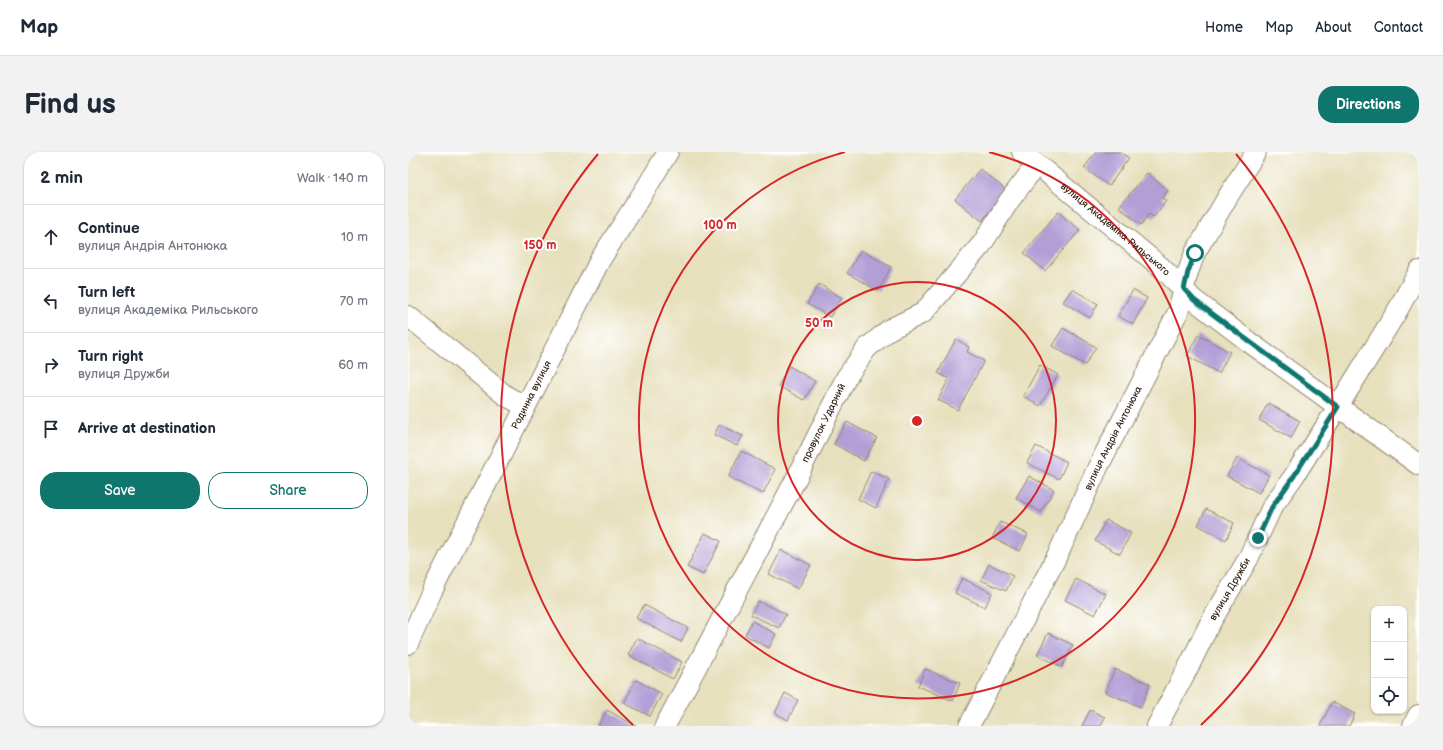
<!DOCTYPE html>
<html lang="en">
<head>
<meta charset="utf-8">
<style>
	body { margin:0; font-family:"Balsamiq Sans",sans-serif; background:#f2f2f3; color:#1f2937 }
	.controls { position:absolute; right:12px; bottom:12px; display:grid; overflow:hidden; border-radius:8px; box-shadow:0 1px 3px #0004 }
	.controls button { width:36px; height:36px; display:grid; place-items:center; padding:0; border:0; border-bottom:1px solid #e0e1e3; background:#fff; color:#1f2937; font:20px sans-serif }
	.stop { position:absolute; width:12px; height:12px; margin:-9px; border:3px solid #0f766e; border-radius:50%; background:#fff }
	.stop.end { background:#0f766e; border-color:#fff; box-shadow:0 1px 4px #0008 }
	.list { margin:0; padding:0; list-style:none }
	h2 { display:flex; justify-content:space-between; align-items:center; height:52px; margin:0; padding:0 16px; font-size:17px }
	h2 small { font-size:13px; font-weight:400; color:#747a83 }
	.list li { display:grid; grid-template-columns:26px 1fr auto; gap:12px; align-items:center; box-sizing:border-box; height:64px; padding:0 16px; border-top:1px solid #e0e1e3 }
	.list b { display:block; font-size:15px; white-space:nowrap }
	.list p { margin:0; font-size:13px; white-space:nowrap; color:#747a83 }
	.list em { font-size:13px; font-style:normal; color:#747a83 }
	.actions { display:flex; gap:8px; padding:12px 16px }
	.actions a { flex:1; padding:9px 0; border:1px solid #0f766e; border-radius:16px; text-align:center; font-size:14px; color:#0f766e }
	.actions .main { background:#0f766e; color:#fff }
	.icon { flex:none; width:22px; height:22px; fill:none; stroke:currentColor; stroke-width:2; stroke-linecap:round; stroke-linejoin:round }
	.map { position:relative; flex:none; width:1011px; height:574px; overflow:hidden; border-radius:16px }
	header { display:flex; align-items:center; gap:24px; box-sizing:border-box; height:56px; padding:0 20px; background:#fff; border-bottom:1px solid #e0e1e3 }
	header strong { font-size:19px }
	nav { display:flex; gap:22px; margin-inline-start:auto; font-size:14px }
	.intro { display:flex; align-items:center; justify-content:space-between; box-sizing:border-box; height:96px; padding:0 24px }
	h1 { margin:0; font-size:28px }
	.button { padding:10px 18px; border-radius:16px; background:#0f766e; color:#fff; font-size:14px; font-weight:700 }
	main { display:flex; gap:24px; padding:0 24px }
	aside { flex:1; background:#fff; border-radius:16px; box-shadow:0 1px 3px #0004 }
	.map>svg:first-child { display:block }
	.building { fill:#b19fd6 }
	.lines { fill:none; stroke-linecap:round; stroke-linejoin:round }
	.minor-casing { stroke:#91856e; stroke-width:22 }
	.tertiary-casing { stroke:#91856e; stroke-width:24 }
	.minor { stroke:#fff; stroke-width:20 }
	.tertiary { stroke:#fff; stroke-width:22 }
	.route { stroke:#0f766e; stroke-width:5 }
	.ring { fill:none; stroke:#d62828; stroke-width:2 }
	.labels { text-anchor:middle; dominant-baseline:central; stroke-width:4; stroke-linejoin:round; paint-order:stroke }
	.street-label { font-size:10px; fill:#3b2a1e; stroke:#fff }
	.centre { fill:#d62828; stroke:#fff; stroke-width:2 }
	.ring-label { font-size:12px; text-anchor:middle; font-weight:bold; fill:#d62828; stroke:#fff; stroke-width:4; stroke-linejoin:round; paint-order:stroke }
</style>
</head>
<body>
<header>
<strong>Map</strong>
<nav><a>Home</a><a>Map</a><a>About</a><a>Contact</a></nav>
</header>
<div class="intro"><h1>Find us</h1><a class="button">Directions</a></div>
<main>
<aside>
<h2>2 min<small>Walk · 140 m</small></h2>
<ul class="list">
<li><svg class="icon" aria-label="ahead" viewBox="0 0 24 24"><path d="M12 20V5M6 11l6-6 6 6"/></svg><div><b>Continue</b><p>вулиця Андрія Антонюка</p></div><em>10 m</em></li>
<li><svg class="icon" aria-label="left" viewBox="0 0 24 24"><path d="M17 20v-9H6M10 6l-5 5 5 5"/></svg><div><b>Turn left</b><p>вулиця Академіка Рильського</p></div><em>70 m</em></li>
<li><svg class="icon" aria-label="right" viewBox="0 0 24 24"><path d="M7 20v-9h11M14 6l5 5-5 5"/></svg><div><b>Turn right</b><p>вулиця Дружби</p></div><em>60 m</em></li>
<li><svg class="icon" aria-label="arrive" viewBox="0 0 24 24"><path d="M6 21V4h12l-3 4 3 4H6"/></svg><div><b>Arrive at destination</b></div></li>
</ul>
<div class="actions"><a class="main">Save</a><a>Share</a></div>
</aside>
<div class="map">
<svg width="1011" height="574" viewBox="0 0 1011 574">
	<rect width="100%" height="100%" fill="#fff"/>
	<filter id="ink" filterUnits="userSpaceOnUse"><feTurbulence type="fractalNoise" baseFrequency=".025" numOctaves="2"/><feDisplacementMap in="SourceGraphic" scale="8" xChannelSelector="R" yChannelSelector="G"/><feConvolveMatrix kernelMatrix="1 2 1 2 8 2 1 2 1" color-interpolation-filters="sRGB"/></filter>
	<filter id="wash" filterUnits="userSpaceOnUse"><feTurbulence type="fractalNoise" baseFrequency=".012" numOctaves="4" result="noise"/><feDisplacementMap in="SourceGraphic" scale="16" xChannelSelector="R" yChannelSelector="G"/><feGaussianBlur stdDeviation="0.9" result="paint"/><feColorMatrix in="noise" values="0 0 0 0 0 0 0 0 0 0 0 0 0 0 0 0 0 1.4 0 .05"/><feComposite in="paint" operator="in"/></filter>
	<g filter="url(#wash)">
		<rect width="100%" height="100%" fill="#e7e0bd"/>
		<g id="blocks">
			<path class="building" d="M688,0H712L721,6L701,34L676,16Z
				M572,17L598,38L574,69L547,47Z
				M739,21L760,38L754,46L758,49L746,65L741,62L733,73L711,55Z
				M650,60L672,78L637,119L616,101Z
				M453,98L483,115L470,139L439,121Z
				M411,132L434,146L422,165L399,152Z
				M664,137L690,152L682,166L655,150Z
				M725,138L739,146L725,172L710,164Z
				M655,176L688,195L677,213L644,194Z
				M790,183L822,200L811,221L779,204Z
				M548,187L561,195L559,200L576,209L550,258L530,248L541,227L530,221Z
				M632,213L650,223L632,254L615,244Z
				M381,214L407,229L396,248L370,234Z
				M860,251L892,269L883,286L851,268Z
				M439,270L469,286L456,309L426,292Z
				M311,273L335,284L329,294L306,283Z
				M628,294L659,310L651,327L619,311Z
				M333,299L367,317L355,342L320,325Z
				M829,306L861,323L851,341L819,324Z
				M463,319L481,327L468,356L450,347Z
				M621,324L646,338L633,360L608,346Z
				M798,357L826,371L818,388L790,373Z
				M698,368L723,381L712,402L687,389Z
				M592,370L620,382L612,399L584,386Z
				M297,381L313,389L295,423L279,415Z
				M373,398L403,413L390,437L361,422Z
				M581,412L605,424L598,439L573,428Z
				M554,426L584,441L577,455L547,441Z
				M668,427L698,442L687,463L657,448Z
				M350,449L378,462L371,476L343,463Z
				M236,453L280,476L273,490L228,466Z
				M344,469L368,482L361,496L337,483Z
				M640,481L665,493L654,515L629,503Z
				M229,486L274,510L265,527L220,503Z
				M517,517L552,531L545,549L510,534Z
				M707,517L742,532L733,555L697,540Z
				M228,528L254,542L242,564L216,551Z
				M377,541L390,548L380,568L367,561Z
				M924,550L947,562L941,574H912Z
				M199,558L228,574H190Z
				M682,558L697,565L693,574H674Z"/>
		</g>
	</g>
	<g filter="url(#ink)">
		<use href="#blocks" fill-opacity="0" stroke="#91856e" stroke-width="1"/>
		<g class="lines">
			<defs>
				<g id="minor">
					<path id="s1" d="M614,0L753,115L786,148L841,190L1011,313"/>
					<path d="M0,164L98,244L117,254"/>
					<path id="s2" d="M0,492L24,439L192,108L240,33L260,0"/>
					<path id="s3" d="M257,574L389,325L438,226L459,196L482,177L515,161L574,92L601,49L628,13"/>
					<path id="s4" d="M561,574L651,400L690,315L770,160L780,120L787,101L819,46L848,0"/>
					<path id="s5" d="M749,574L783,510L801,473L840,407L864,355L886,324L921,269L988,161L1011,119"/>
				</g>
				<path id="tertiary" d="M1006,574L1011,564"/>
			</defs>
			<use href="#minor" class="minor-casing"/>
			<use href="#tertiary" class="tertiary-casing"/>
			<use href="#minor" class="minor"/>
			<use href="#tertiary" class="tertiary"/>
		</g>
	</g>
	<g class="lines" filter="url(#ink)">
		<path class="route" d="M787,101L780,120L776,137L786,148L842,190L930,255L886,324L864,355L850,386"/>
	</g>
	<g class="ring">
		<circle cx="509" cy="269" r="139"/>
		<path d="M581 0A278 278 0 1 1 437 0"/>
		<path d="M225 573A416 416 0 0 1 190 2M828 2A416 416 0 0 1 793 573"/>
	</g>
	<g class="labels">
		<g class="street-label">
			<text stroke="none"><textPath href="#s1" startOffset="121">вулиця Академіка Рильського</textPath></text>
			<text stroke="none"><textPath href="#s2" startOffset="278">Родинна вулиця</textPath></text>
			<text stroke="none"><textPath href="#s3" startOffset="342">провулок Ударний</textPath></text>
			<text stroke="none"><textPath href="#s4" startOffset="322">вулиця Андрія Антонюка</textPath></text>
			<text stroke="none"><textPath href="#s5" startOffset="155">вулиця Дружби</textPath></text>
		</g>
	</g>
	<circle cx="509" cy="269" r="6" class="centre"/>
	<g class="ring-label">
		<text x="312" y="77">100 m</text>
		<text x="132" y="97">150 m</text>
		<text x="411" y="175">50 m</text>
	</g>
</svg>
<div class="controls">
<button>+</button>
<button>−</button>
<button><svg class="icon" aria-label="locate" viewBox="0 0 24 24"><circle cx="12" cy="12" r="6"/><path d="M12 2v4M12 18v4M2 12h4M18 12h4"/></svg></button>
</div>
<div class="stop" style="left:787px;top:101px"></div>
<div class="stop end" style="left:850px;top:386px"></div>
</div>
</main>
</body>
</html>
